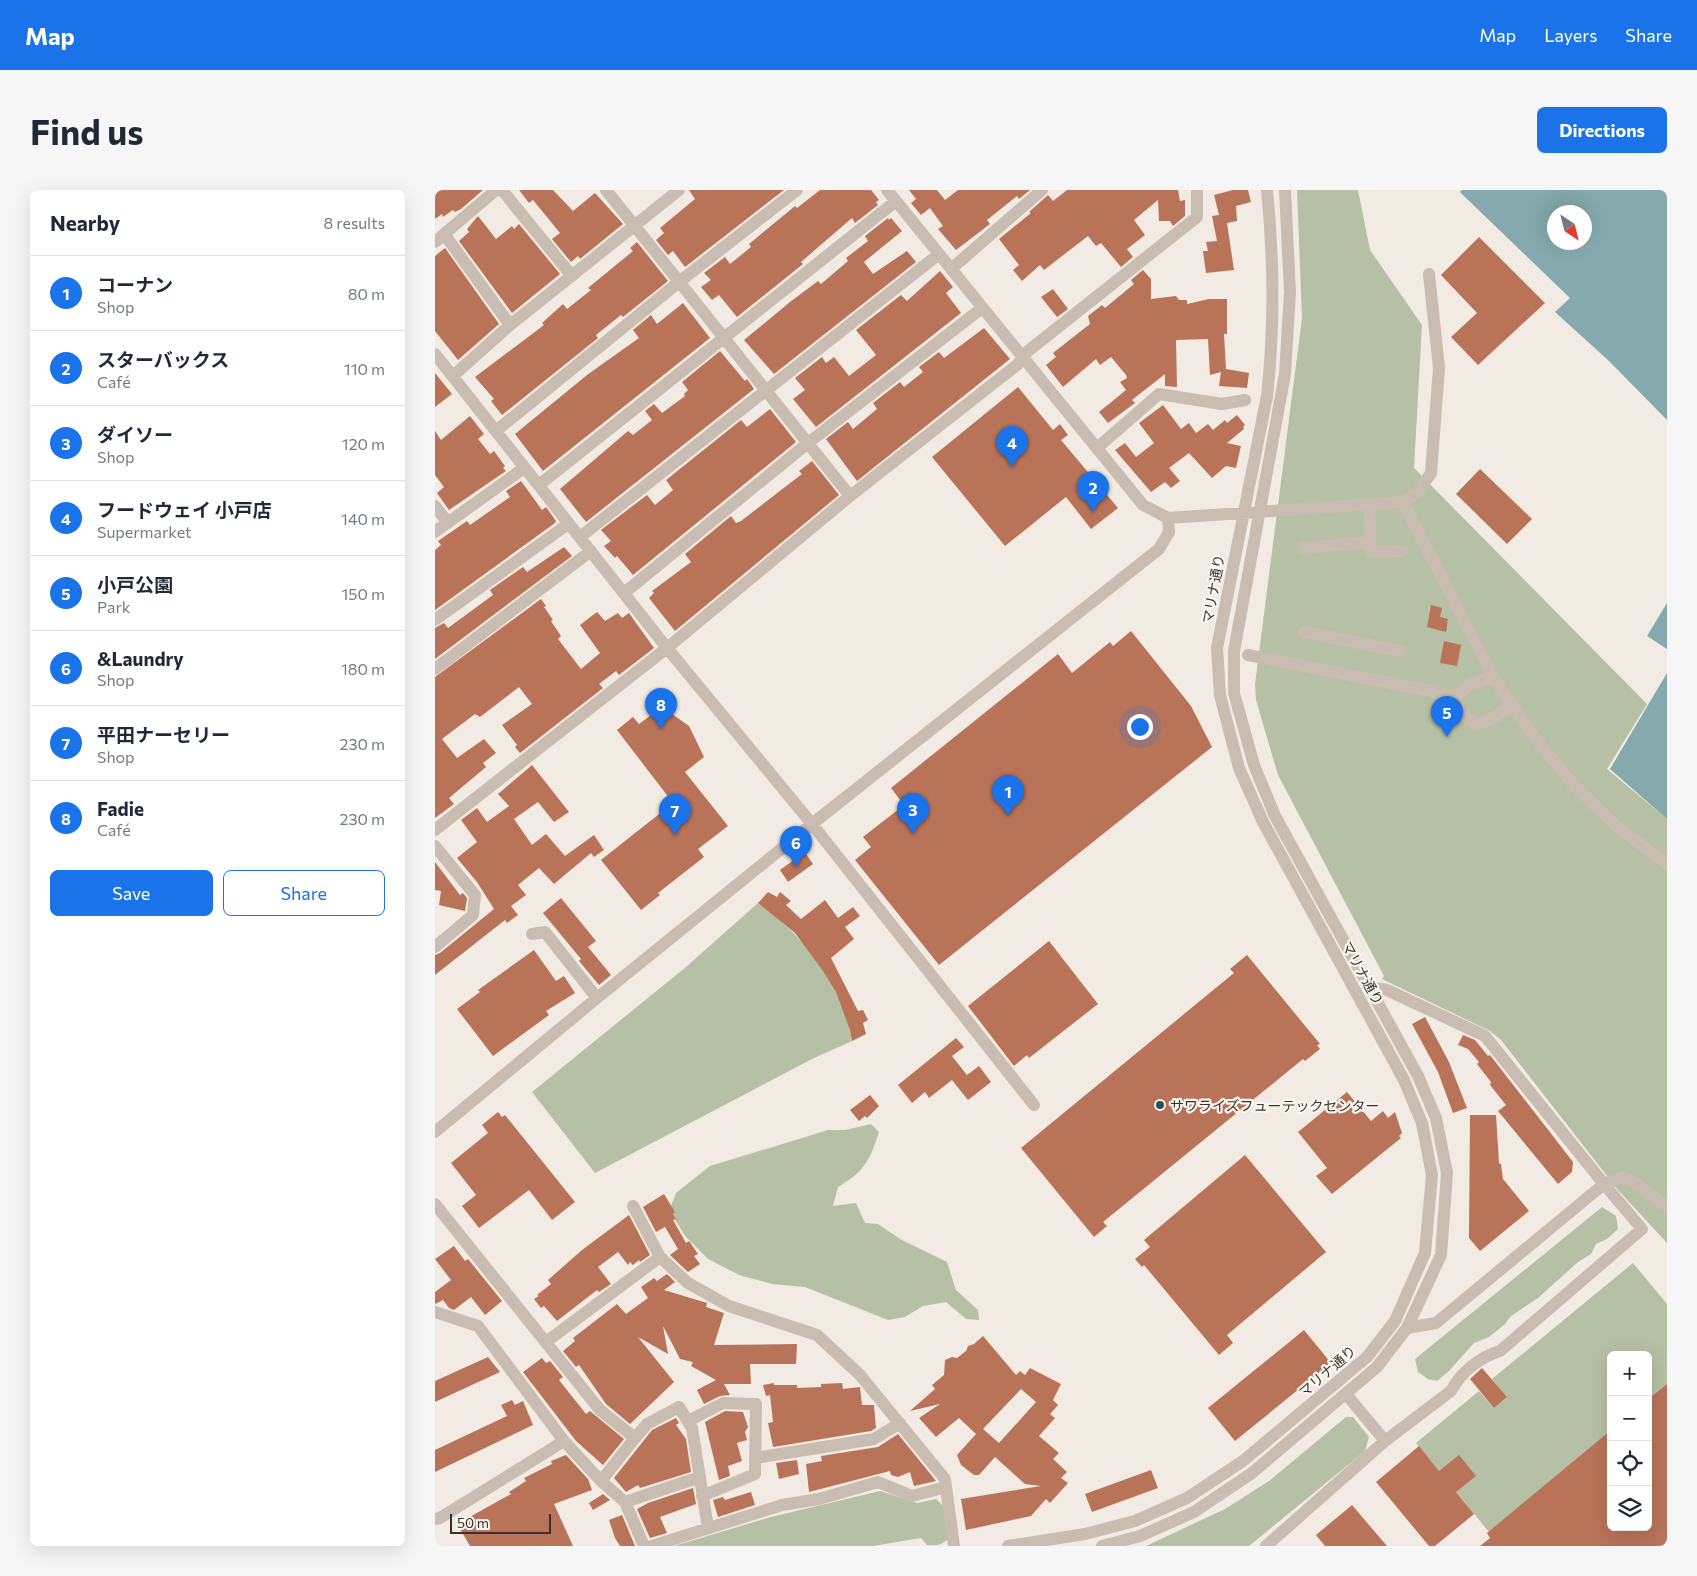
<!DOCTYPE html>
<html lang="en">
<head>
<meta charset="utf-8">
<style>
	body { margin:0; font-family:Commissioner,"Noto Sans JP",sans-serif; background:#f6f6f7; color:#1f2937 }
	.controls { position:absolute; right:15px; bottom:15px; display:grid; overflow:hidden; border-radius:8px; box-shadow:0 5px 20px #0002 }
	.controls button { width:45px; height:45px; display:grid; place-items:center; padding:0; border:0; border-bottom:1px solid #e0e1e3; background:#fff; color:#1f2937; font:25px sans-serif }
	.compass { position:absolute; left:1112px; top:15px; width:45px; height:45px; border-radius:50%; background:#fff; box-shadow:0 5px 20px #0002; rotate:145deg }
	.scale { position:absolute; left:15px; bottom:12px; width:101px; box-sizing:border-box; padding-left:5px; border:2px solid #39312d; border-top:0; font-size:14px; line-height:18px; white-space:nowrap; color:#39312d; -webkit-text-stroke:4px #f9f5ef; paint-order:stroke }
	.you { position:absolute; left:704px; top:536px; width:18px; height:18px; margin:-12px; border:4px solid #fff; border-radius:50%; background:#1a73e8; box-shadow:0 0 0 8px #1a73e833 }
	.badge { display:grid; place-items:center; width:32px; height:32px; border-radius:50%; background:#1a73e8; color:#fff; font-size:16px; font-weight:700 }
	.pin { position:absolute; translate:-50% -41px; filter:drop-shadow(0 1px 2px #0008) }
	.pin::after { content:''; position:absolute; top:26px; width:18px; height:15px; background:inherit; clip-path:polygon(0 0,100% 0,50% 100%) }
	.list { margin:0; padding:0; list-style:none }
	h2 { display:flex; justify-content:space-between; align-items:center; height:65px; margin:0; padding:0 20px; font-size:21px }
	h2 small { font-size:16px; font-weight:400; color:#747a83 }
	.list li { display:grid; grid-template-columns:32px 1fr auto; gap:15px; align-items:center; box-sizing:border-box; height:75px; padding:0 20px; border-top:1px solid #e0e1e3 }
	.list b { display:block; font-size:19px; white-space:nowrap }
	.list p { margin:0; font-size:16px; white-space:nowrap; color:#747a83 }
	.list em { font-size:16px; font-style:normal; color:#747a83 }
	.actions { display:flex; gap:10px; padding:15px 20px }
	.actions a { flex:1; padding:11px 0; border:1px solid #1a73e8; border-radius:8px; text-align:center; font-size:18px; color:#1a73e8 }
	.actions .main { background:#1a73e8; color:#fff }
	.icon { flex:none; width:28px; height:28px; fill:none; stroke:currentColor; stroke-width:2; stroke-linecap:round; stroke-linejoin:round }
	.map { position:relative; flex:none; width:1232px; height:1356px; overflow:hidden; border-radius:8px }
	header { display:flex; align-items:center; gap:30px; box-sizing:border-box; height:70px; padding:0 25px; background:#1a73e8; color:#fff }
	header strong { font-size:24px }
	nav { display:flex; gap:28px; margin-inline-start:auto; font-size:18px }
	.intro { display:flex; align-items:center; justify-content:space-between; box-sizing:border-box; height:120px; padding:0 30px }
	h1 { margin:0; font-size:35px }
	.button { padding:12px 22px; border-radius:8px; background:#1a73e8; color:#fff; font-size:18px; font-weight:700 }
	main { display:flex; gap:30px; padding:0 30px }
	aside { flex:1; background:#fff; border-radius:8px; box-shadow:0 5px 20px #0002 }
	.map>svg:first-child { display:block }
	.green { fill:#b6c0a4 }
	.water { fill:#85a9ac; fill-rule:evenodd }
	.building { fill:#b97359; fill-rule:evenodd }
	.lines { fill:none; stroke-linecap:round; stroke-linejoin:round }
	.minor { stroke:#c9bcb0; stroke-width:12 }
	.poi-dot { fill:#265256; stroke:#f9f5ef; stroke-width:2 }
	.labels { text-anchor:middle; dominant-baseline:central; stroke-width:4.5; stroke-linejoin:round; paint-order:stroke }
	.street-label { font-size:14px; fill:#39312d; stroke:#f9f5ef }
	.poi-label { font-size:14px; fill:#39312d; stroke:#f9f5ef; text-anchor:start }
</style>
</head>
<body>
<header>
<strong>Map</strong>
<nav><a>Map</a><a>Layers</a><a>Share</a></nav>
</header>
<div class="intro"><h1>Find us</h1><a class="button">Directions</a></div>
<main>
<aside>
<h2>Nearby<small>8 results</small></h2>
<ul class="list">
<li><span class="badge">1</span><div><b>コーナン</b><p>Shop</p></div><em>80 m</em></li>
<li><span class="badge">2</span><div><b>スターバックス</b><p>Café</p></div><em>110 m</em></li>
<li><span class="badge">3</span><div><b>ダイソー</b><p>Shop</p></div><em>120 m</em></li>
<li><span class="badge">4</span><div><b>フードウェイ 小戸店</b><p>Supermarket</p></div><em>140 m</em></li>
<li><span class="badge">5</span><div><b>小戸公園</b><p>Park</p></div><em>150 m</em></li>
<li><span class="badge">6</span><div><b>&amp;Laundry</b><p>Shop</p></div><em>180 m</em></li>
<li><span class="badge">7</span><div><b>平田ナーセリー</b><p>Shop</p></div><em>230 m</em></li>
<li><span class="badge">8</span><div><b>Fadie</b><p>Café</p></div><em>230 m</em></li>
</ul>
<div class="actions"><a class="main">Save</a><a>Share</a></div>
</aside>
<div class="map">
<svg width="1232" height="1356" viewBox="0 0 1232 1356">
	<rect width="100%" height="100%" fill="#f2ebe3"/>
	<path class="green" d="M862,0H923L935,60L987,135L979,278L1212,514L1172,579L1232,629V1053L1183,1000L1066,850L1055,841L947,789L949,786L843,585L821,510L820,494L867,128Z
		M323,713C367,744 410,796 417,851L377,869L160,983L97,902L251,777Z
		M436,934L444,942C435,970 429,982 403,997L398,1016L421,1013L430,1033L443,1034L465,1049L512,1072L521,1100L543,1120L544,1130L531,1129L511,1112L488,1116L470,1127L453,1130L370,1097L337,1094L304,1085L273,1069L251,1047L240,1030L236,1016L241,1003L275,976L393,940H410Z
		M1167,1017L1181,1026L1183,1039L1172,1049L1161,1054L1156,1064L1143,1072L1103,1108L1076,1126L1070,1134L1054,1147L1039,1153L1013,1182L1002,1191L993,1189L983,1182L980,1169Z
		M1198,1073L1232,1114V1194L1213,1209V1165H1176V1240L1054,1342L981,1253L1044,1201L1059,1218L1071,1208L1057,1189Z
		M911,1227H918L934,1247L930,1261L814,1356H711L790,1319L834,1291Z
		M445,1301L482,1313L501,1309L510,1318L514,1348C507,1355 502,1356 492,1355L486,1348L438,1356H239L336,1327Z"/>
	<path class="water" d="M1027,0H1232V230L1174,171L1120,122L1135,108L1030,7L1025,2ZM1120,22H1150V52H1120Z
		M1232,413V459L1212,446Z
		M1232,483V629L1175,579Z"/>
	<path class="building" d="M0,0H48L26,19L20,22L18,20L8,27L7,24L0,29Z
		M84,0H118L138,21L160,3L188,34L145,69L143,66L136,72L117,49L125,43L98,10L94,13Z
		M254,0H349L250,77L238,61L233,65L221,50L229,43L225,38L260,9Z
		M385,0H436L444,10L441,12L443,15L420,33L417,28L366,72L368,74L302,127L284,105L277,110L266,97L276,90L269,83L290,67L295,74L316,57L314,54L360,16L362,18Z
		M474,0H502L510,10L523,0H595L584,9L582,6L552,30L555,34L521,60L503,39L508,36L495,18L486,25L476,13L481,9Z
		M632,0H743L745,11L750,10V26L738,36L735,31H724L723,10L699,30L710,45L692,59L698,67L686,77L666,53L661,56L653,46L609,80L605,75L587,91L578,80L584,75L564,49L596,23L594,22L613,5L618,11Z
		M798,0H813L816,12L801,16L802,31L792,33L799,80L771,83L768,61H773L771,52L782,51L777,26L784,25L779,5Z
		M43,26L61,49L77,36L79,39L84,34L125,84L77,123L24,51L34,42L32,39Z
		M453,28L454,30L456,28L467,41L429,72L438,84L472,61L481,72L339,184L309,150L355,112L383,91L386,94L413,71L411,68L433,51L430,46Z
		M1044,47L1110,113L1043,175L1016,147L1042,123L1006,85Z
		M202,52L233,91L188,127L186,125L161,145L163,148L67,225L56,211L59,209L40,187L109,135L107,133L128,114L132,119L156,100L153,98L198,61L195,58Z
		M10,58L64,134L23,170L0,141V66Z
		M708,80L716,89V109L741,106L744,110H752V114L774,109H792V144H789L791,179L814,183L812,198L784,196L786,182L775,185L773,149L741,150L742,197L730,196V184L697,210L700,213L673,233L664,222L691,200L685,192L692,188L691,185L676,167L665,175L661,169L628,197L611,175L621,167L618,163L655,134L653,126L667,115L670,118L699,94L696,90Z
		M505,81L518,97L511,103L526,123L381,237L358,209L370,200L360,188L387,167L391,173L399,167L414,186L441,165L421,140L466,105L472,111Z
		M618,99L633,119L622,127L606,107Z
		M248,113L275,148L108,281L80,244L152,185L204,148L198,140L216,125L222,134Z
		M549,138L575,169L422,291L391,249L413,232L418,239L442,219L438,213L465,192L469,197L488,182L484,177L504,162L509,168Z
		M285,161L310,191L312,189L319,199L151,332L125,299L193,241L198,245L217,230L210,221L219,214L227,223L250,206L249,204L253,200L247,192Z
		M0,183L17,204L0,217Z
		M583,197L618,240L625,234L633,245L626,250L683,318L656,339L631,307L570,356L497,267Z
		M728,215L746,239L754,233L761,243L773,234L778,240L790,230L792,233L802,225L810,235L808,237L809,239L792,253L806,256L801,278L791,276L777,288L754,263L734,278L745,291L736,298L730,292L716,302L680,260L690,253L701,267L719,253L704,233Z
		M335,219L361,252L198,385L182,366L180,368L169,356L176,351L166,340L212,305L220,315L238,300L231,290L306,230L312,237Z
		M35,226L49,244L43,249L55,264L59,261L70,276L68,278L71,281L14,320L2,303L9,297L0,285V241L6,250Z
		M377,271L404,305L240,441L214,408L219,403L217,401L256,372L250,364L296,326L301,333L306,331L367,284L364,281Z
		M1045,279L1097,329L1072,354L1021,304Z
		M86,291L107,320L111,317L121,331L120,333L0,420V360L6,355L3,351L32,331L35,335L75,307L71,301Z
		M129,357L137,366L0,469V438L9,433L13,438L58,405L55,400L88,377L92,382Z
		M106,409L111,416L109,417L118,430L116,431L126,446L123,449L146,479L165,463L145,435L162,422L170,431L183,423L187,428L194,423L219,458L184,485L181,481L164,494L168,498L85,563L80,557L82,555L67,535L97,514L84,497L45,527L40,524L7,549L22,568L49,549L61,563L48,573L51,577L14,608L19,614L0,628V487Z
		M996,415L1007,418L1005,427L1013,429L1011,442L992,437Z
		M696,441L756,516L777,557L504,775L420,670L436,657L428,647L469,615L456,598L623,464L637,483L675,452L678,456Z
		M1009,451L1026,455L1022,476L1005,473Z
		M227,517L254,536L269,567L250,582L293,636L263,659L269,667L223,703L225,705L206,720L166,670L238,613L182,540L198,527L204,534Z
		M97,575L134,622L119,632L103,612L79,629L97,655L111,644L130,666L159,645L169,660L159,667L156,663L119,694L104,678L83,695L91,705L76,716L83,725L72,733L70,730L0,785V765L5,763L59,719L42,692L22,668L42,652L26,630L42,618L52,632L74,616L63,604Z
		M367,664H371L378,674L353,692L345,680Z
		M0,672L25,705L28,703L32,708L30,721L4,715L6,701L0,700Z
		M333,702L342,707L345,702L356,711L351,715L366,729L390,710L403,728L418,717L425,726L410,737L419,749L396,768L423,821L428,820L433,830L428,833L431,844L417,851L415,840L401,802L388,781L360,743L323,713Z
		M126,708L161,751L153,757L176,785L164,795L144,771L146,769L108,723Z
		M614,751L663,814L594,868L592,865L579,876L533,816Z
		M99,760L121,791L129,786L140,803L111,821L114,825L58,866L22,819L45,802L43,800Z
		M812,765L885,854L882,855L885,859L870,871L868,869L668,1032L672,1036L659,1047L586,958L799,783L795,779Z
		M990,827L1014,872L1032,918L1018,923L1003,882L977,834Z
		M1028,845L1040,850L1053,866L1055,865L1138,972L1137,982L1123,994L1063,921L1071,915L1055,895L1056,892L1042,874L1044,872L1033,859L1023,855Z
		M521,848L529,857L517,866L532,885L544,876L556,892L533,910L517,890L494,908L490,902L477,913L463,895Z
		M912,902L936,931L948,921L953,928L960,922L967,943L964,946L966,948L897,1004L881,986L892,978L863,942Z
		M435,905L444,916L432,928L430,926L424,931L415,920Z
		M63,922L67,927L70,925L140,1012L117,1030L94,1000L44,1038L27,1016L41,1005L16,973L53,943L47,935Z
		M1035,925H1061L1064,973L1066,974L1068,989L1094,1021L1045,1061L1034,1048Z
		M810,965L891,1062L792,1145L798,1153L784,1165L709,1075L707,1077L700,1069L715,1057L709,1050Z
		M229,1004L240,1022L238,1024L241,1029L238,1030L251,1053L254,1051L263,1064L259,1066L265,1074L253,1082L235,1065L243,1059L230,1037L221,1042L208,1017Z
		M194,1025L215,1065L205,1072L204,1070L198,1075L195,1072L193,1075L183,1062L163,1077L176,1094L164,1102L162,1100L122,1131L109,1116L106,1118L99,1109L104,1106L102,1105L116,1094L113,1090L147,1060Z
		M19,1056L30,1071L33,1069L67,1111L50,1125L36,1107L19,1120L14,1118L8,1110L0,1114V1102L16,1090L0,1069Z
		M232,1084L240,1092L229,1100L272,1113L271,1117L289,1123L279,1155L362,1154L361,1174H315L316,1194H289L295,1205L285,1206L269,1214L262,1200L281,1190L256,1176L258,1172L245,1169L228,1136L233,1164L203,1147L239,1192L195,1234L171,1214L144,1175L141,1177L128,1161L140,1151L138,1148L182,1114L191,1124L213,1108L206,1097L219,1088L222,1091Z
		M869,1140L896,1173L800,1251L773,1218Z
		M548,1146L581,1185L585,1181L590,1185L595,1178L626,1194L618,1210L623,1215L615,1224L620,1228L604,1246L624,1263L618,1269L632,1282L626,1288L633,1293L615,1313L611,1309L596,1326L531,1340L526,1309L606,1296L590,1294L560,1267L544,1285H539L526,1275L522,1265L541,1244L524,1228L501,1247L484,1228L505,1214L475,1221L500,1199L497,1195L509,1185L510,1170L517,1167L522,1168L531,1161L533,1156L539,1154ZM586,1199L601,1212L564,1253L548,1239Z
		M53,1167L65,1182L0,1212V1191Z
		M107,1168L111,1173L115,1171L128,1187L124,1190L151,1224L155,1221L189,1249L168,1275L141,1251L88,1182Z
		M1047,1178L1072,1207L1059,1218L1035,1189Z
		M339,1193V1195H362V1198L386,1197V1194L407,1193L408,1199L425,1197L427,1215H439L441,1238L436,1241L338,1257L333,1233L338,1232L335,1205L331,1206L328,1195Z
		M1232,1194V1356H1045L1055,1348L1052,1343L1176,1240V1337H1213V1209Z
		M77,1210L80,1215L88,1211L98,1235L0,1282V1260L72,1226L66,1215Z
		M290,1221L308,1222L313,1237L310,1242L312,1250L302,1253L307,1271L293,1276L295,1286L284,1290L270,1232Z
		M241,1228L244,1233L241,1235L251,1249L256,1282L205,1298L203,1295L191,1302L179,1288L217,1240Z
		M463,1244L501,1291L479,1296L475,1282L463,1287L456,1285L455,1281L374,1302L371,1274L387,1271L386,1266L443,1257Z
		M984,1256L1004,1281L1024,1265L1041,1286L1021,1302L1039,1324L1000,1356H994L941,1292Z
		M131,1265L153,1289L157,1300L119,1314L138,1356H35L22,1334L76,1304L74,1302L91,1291L89,1288L117,1274L116,1271Z
		M362,1270L364,1284L344,1289L341,1273Z
		M716,1280L723,1298L657,1322L650,1304Z
		M258,1298L261,1314L225,1327L232,1343L215,1348L202,1319L213,1313Z
		M316,1302L320,1315L283,1327L278,1310L288,1307L290,1310Z
		M168,1304L175,1310L158,1320L154,1313Z
		M917,1315L952,1356H890L881,1345Z
		M187,1325L200,1356H185L180,1348L174,1330Z"/>
	<g class="lines">
		<path class="minor" d="M67,0L137,86
			M171,0L415,306
			M452,0L708,315L733,328L968,312L983,302L996,283L1004,178L994,84
			M10,45L75,135
			M0,52L61,0
			M516,79L607,0
			M0,164L232,458L377,634L599,915
			M18,186L75,135L244,0
			M61,241L244,92L362,0
			M662,258L724,204L787,214L810,210
			M104,295L461,11
			M968,312L1058,487L1097,544L1137,593L1181,636L1232,674
			M934,315L936,362L967,361
			M0,316L13,333
			M0,342L89,278
			M145,347L504,64
			M869,358L935,352
			M189,403L373,253L547,118
			M0,430L133,334
			M869,442L965,461
			M813,465L1020,506
			M0,479L156,361
			M1058,487L1035,495L1020,506L1025,521L1041,535L1058,528L1078,515
			M0,640L232,458L415,306L582,175L593,161L762,27V0
			M0,656L40,705L38,725L0,757
			M97,744L110,742L162,808
			M934,797L952,800L1050,846L1169,994L1001,1133L972,1138
			M0,942L162,808L377,634L724,359L734,342L733,328
			M0,1014L165,1220L200,1248L166,1291L190,1312L209,1356
			M198,1016L225,1067L253,1093L294,1116L382,1145L425,1185L510,1289L511,1297
			M0,1122L43,1136L129,1251L5,1328L0,1329
			M111,1152L225,1067
			M911,1204L950,1251
			M253,1231L288,1213L321,1214L320,1284L267,1306
			M200,1248L212,1234L244,1217L257,1238L273,1338
			M129,1251L166,1291
			M320,1268L439,1249L465,1233
			M190,1312L265,1287
			M217,1356L347,1315L384,1309L443,1292L477,1306L511,1297L519,1356
			M573,1356L650,1344L700,1331L752,1308L808,1271L932,1167L960,1131L990,1063L997,985L987,933L969,890L828,632L804,578L785,505L782,458L832,206C840,135 839,71 832,0
			M667,1356L705,1346L759,1322L817,1283L942,1177L972,1138L1006,1065L1012,983L1001,928L983,886L840,626L819,575L799,503V461L850,184L855,102L850,0
			M831,1356L950,1251L1016,1201C1026,1182 1045,1167 1065,1161L1207,1039L1169,994L1188,987L1199,992L1232,1017"/>
	</g>
	<circle class="poi-dot" cx="725" cy="915" r="5"/>
	<g class="labels">
		<g class="street-label">
			<text transform="translate(778 399) rotate(-80)">マリナ通り</text>
			<text transform="translate(928 783) rotate(61)">マリナ通り</text>
			<text transform="translate(892 1181) rotate(-41)">マリナ通り</text>
		</g>
		<g class="poi-label">
			<text x="735" y="915">サワライズフューテックセンター</text>
		</g>
	</g>
</svg>
<div class="controls">
<button>+</button>
<button>−</button>
<button><svg class="icon" aria-label="locate" viewBox="0 0 24 24"><circle cx="12" cy="12" r="6"/><path d="M12 2v4M12 18v4M2 12h4M18 12h4"/></svg></button>
<button><svg class="icon" aria-label="layers" viewBox="0 0 24 24"><path d="M12 4l9 5-9 5-9-5zM3 14l9 5 9-5"/></svg></button>
</div>
<svg class="compass" viewBox="-18 -18 36 36"><path d="M0-13l5 13h-10z" fill="#e53935"/><path d="M0 13l5-13h-10z" fill="#747a83"/></svg>
<div class="scale">50 m</div>
<div class="you"></div>
<div class="pin badge" style="left:573px;top:626px">1</div>
<div class="pin badge" style="left:658px;top:322px">2</div>
<div class="pin badge" style="left:478px;top:644px">3</div>
<div class="pin badge" style="left:577px;top:277px">4</div>
<div class="pin badge" style="left:1012px;top:547px">5</div>
<div class="pin badge" style="left:361px;top:677px">6</div>
<div class="pin badge" style="left:240px;top:645px">7</div>
<div class="pin badge" style="left:226px;top:539px">8</div>
</div>
</main>
</body>
</html>
